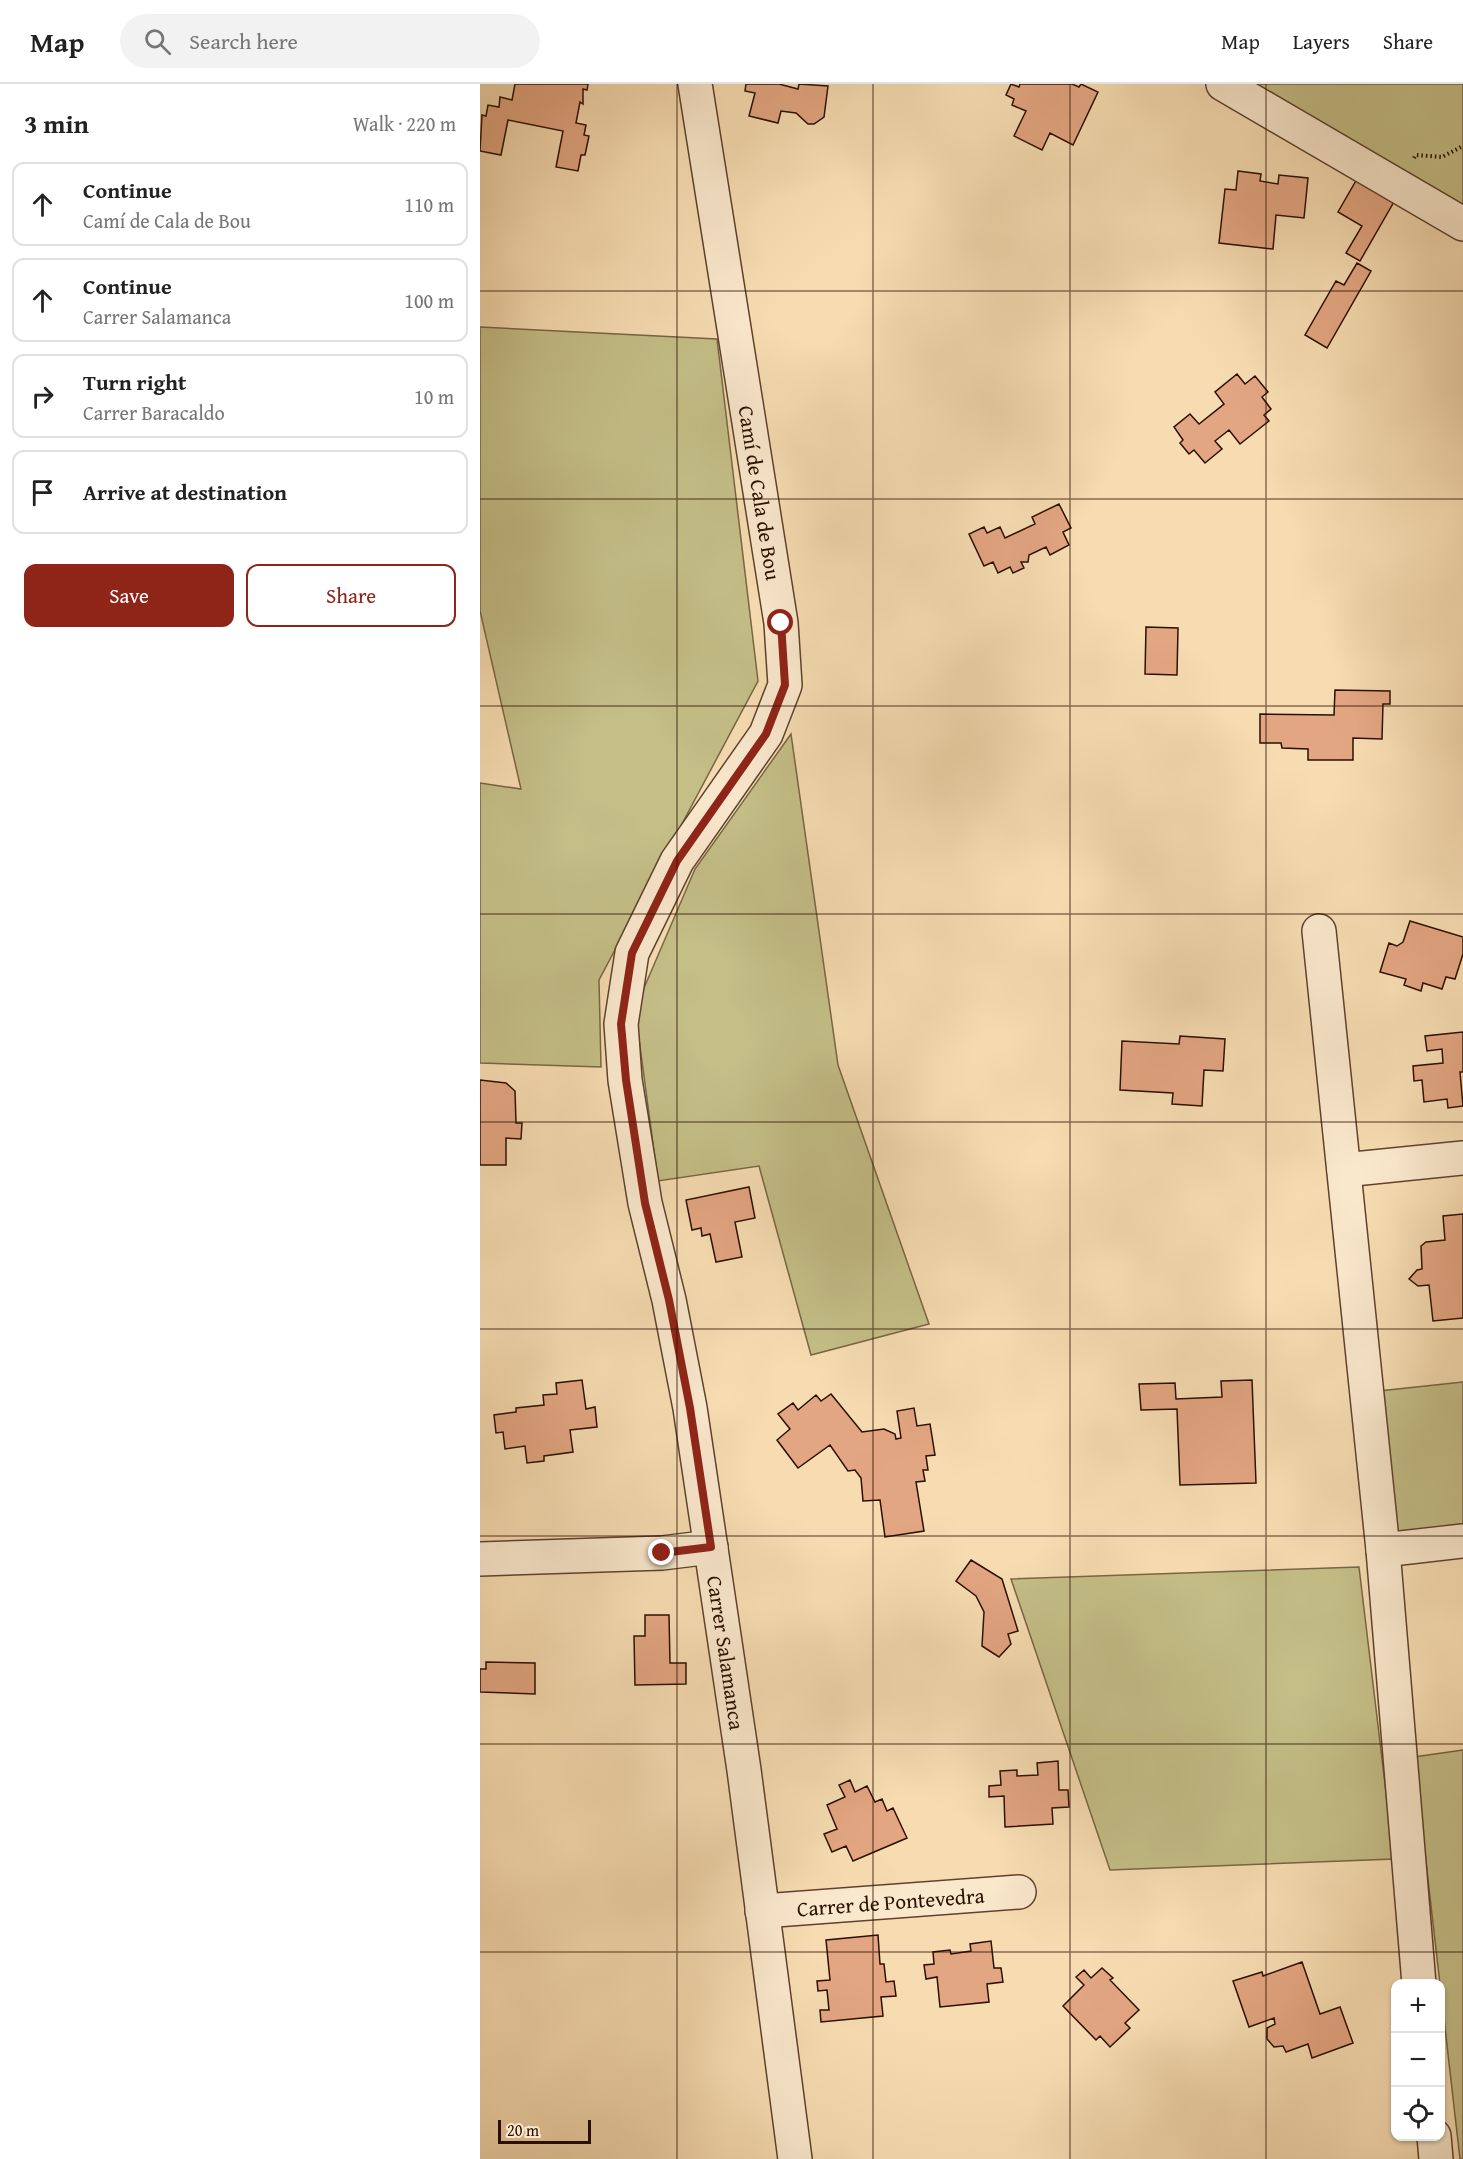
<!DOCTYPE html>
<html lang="en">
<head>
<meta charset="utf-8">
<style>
	body { margin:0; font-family:"Gentium Book Plus",serif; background:#f2f2f2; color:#222 }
	.controls { position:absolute; right:18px; bottom:18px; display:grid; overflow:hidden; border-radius:12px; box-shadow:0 2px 4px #0004 }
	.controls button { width:54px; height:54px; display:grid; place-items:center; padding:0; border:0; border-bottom:2px solid #e0e0e0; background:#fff; color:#222; font:30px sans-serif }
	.scale { position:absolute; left:18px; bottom:15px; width:93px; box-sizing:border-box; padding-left:6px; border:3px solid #2b0f01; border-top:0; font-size:16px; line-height:21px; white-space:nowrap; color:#2b0f01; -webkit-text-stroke:4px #fae8cd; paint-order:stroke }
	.stop { position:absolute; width:18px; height:18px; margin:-14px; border:4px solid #8f2418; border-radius:50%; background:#fff }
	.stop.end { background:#8f2418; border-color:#fff; box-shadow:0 2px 6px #0008 }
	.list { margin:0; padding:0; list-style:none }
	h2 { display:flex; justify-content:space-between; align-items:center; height:78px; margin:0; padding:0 24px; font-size:26px }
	h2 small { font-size:20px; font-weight:400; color:#767676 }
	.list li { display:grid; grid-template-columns:39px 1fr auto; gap:18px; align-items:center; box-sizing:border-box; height:84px; margin:0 12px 12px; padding:0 12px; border:2px solid #e0e0e0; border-radius:12px }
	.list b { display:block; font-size:22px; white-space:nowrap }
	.list p { margin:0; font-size:20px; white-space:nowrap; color:#767676 }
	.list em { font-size:20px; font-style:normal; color:#767676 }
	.actions { display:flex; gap:12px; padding:18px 24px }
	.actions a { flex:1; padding:14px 0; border:2px solid #8f2418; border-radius:12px; text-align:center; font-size:21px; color:#8f2418 }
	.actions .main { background:#8f2418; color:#fff }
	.icon { flex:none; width:33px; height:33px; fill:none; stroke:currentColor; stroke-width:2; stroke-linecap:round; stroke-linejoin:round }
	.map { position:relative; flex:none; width:983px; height:2075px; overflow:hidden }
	header { display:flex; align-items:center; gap:36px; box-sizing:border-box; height:84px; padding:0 30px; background:#fff; border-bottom:2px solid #e0e0e0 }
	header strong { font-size:28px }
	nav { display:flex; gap:33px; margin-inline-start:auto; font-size:21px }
	.search { width:420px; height:54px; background:#f2f2f2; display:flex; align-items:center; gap:15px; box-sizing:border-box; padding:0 21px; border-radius:33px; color:#767676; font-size:22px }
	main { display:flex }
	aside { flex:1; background:#fff }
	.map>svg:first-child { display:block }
	.green { fill:#c4be87; stroke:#786644; stroke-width:1.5 }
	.building { fill:#e3a682; stroke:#2b0f01; stroke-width:1.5 }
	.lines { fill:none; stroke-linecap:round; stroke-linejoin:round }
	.minor-casing { stroke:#5e422d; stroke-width:36 }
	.path { stroke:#2b0f01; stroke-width:4; stroke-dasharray:1.5 3; stroke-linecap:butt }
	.minor { stroke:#fae8cd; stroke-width:33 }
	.route { stroke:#8f2418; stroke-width:8 }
	.grid { fill:none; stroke:#2b0f01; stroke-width:1.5; stroke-opacity:0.55 }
	.labels { text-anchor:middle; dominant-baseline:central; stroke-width:6; stroke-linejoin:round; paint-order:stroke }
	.street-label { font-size:21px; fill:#2b0f01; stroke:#fae8cd }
</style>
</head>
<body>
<header>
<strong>Map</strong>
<div class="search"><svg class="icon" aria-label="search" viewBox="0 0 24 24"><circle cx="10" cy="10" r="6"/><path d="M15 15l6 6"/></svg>Search here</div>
<nav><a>Map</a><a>Layers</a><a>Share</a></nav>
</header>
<main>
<aside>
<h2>3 min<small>Walk · 220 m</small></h2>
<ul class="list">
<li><svg class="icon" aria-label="ahead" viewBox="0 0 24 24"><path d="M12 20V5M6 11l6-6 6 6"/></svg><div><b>Continue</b><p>Camí de Cala de Bou</p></div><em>110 m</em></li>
<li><svg class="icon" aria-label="ahead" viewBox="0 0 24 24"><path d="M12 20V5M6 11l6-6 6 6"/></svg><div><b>Continue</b><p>Carrer Salamanca</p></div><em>100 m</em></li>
<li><svg class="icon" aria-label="right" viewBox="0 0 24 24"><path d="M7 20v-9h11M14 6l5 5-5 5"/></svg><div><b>Turn right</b><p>Carrer Baracaldo</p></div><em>10 m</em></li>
<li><svg class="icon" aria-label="arrive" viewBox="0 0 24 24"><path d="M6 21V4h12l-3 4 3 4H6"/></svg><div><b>Arrive at destination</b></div></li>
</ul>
<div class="actions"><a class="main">Save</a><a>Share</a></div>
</aside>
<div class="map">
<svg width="983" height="2075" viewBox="0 0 983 2075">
	<rect width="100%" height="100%" fill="#f7dcb2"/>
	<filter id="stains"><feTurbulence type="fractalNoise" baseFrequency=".00333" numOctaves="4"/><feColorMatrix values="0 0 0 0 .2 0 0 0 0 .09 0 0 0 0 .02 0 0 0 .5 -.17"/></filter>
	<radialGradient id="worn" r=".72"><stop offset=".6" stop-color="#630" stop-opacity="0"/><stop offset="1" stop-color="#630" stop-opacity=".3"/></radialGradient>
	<path class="green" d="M767,0H983V129Z
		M0,243L237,255L278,597L119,896L121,983L0,979V699L41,705L0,527Z
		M311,650L358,981L449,1240L331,1271L279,1082L178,1097L155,925L215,785Z
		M983,1298V1445L913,1452L899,1307Z
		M879,1483L914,1775L630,1786L531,1495Z
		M983,1666V2075H980L934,1673Z"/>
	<path class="building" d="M35,0H108L107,6L103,5V20L100,18L96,39L106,41L104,51L109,52L105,71H101L98,87L76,83L83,47L28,36L21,71L0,67L2,31L6,32L8,21L19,23L20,13L32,16Z
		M266,0H299L318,5L319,0L348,2L344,33L334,40H328L316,29L301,27L298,39L269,32L275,9L265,7Z
		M531,0L539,3L540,0H592L599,3L601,0L618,8L593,61L570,49L562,66L534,52L546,27L532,21L534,15L526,11Z
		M758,87L781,90L780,97L798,100L799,91L828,94L824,134L796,131L793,165L739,159L745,105L756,106Z
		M877,95L915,116L880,177L866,169L882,142L858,128Z
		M877,179L891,187L847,264L825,251L856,197L864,201Z
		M757,290L765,300L775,292L788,308L782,313L791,325L784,331L789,337L760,360L749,346L735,357L742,365L725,379L714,366L709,370L700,359L703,356L694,343L710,330L719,340L744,320L735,308Z
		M579,420L591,444L583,448L589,461L570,471L566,463L549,471L548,478H541L544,484L533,489L530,483L518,489L513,478L504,482L489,450L504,443L507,449L520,443L525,454L555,440L552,433Z
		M666,543L698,544L697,591L665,590Z
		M855,606L910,607V620H903L902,655L873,654V676H828V665L802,664L801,659H780V630L854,631Z
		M930,837L983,853V870L975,895L966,893L962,905L943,899L941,907L924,901L926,895L900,888L909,859L917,862L923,858Z
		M983,948V988H980L983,1022L968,1024L967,1015L944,1018L942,996L934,997L933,982L963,979L962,965L947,967L945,952Z
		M700,952L745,955L743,987L724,986L722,1022L692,1020L693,1009L640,1006L642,957L699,960Z
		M0,996L26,999L35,1007L36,1039H42L41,1055L26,1054V1081H0Z
		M269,1103L275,1134L255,1138L262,1173L236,1178L230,1150L222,1152L221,1144L212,1146L206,1116Z
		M983,1130V1234L953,1237L949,1201L938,1202L929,1195L937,1186L942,1185L941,1162L946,1158L965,1156L963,1132Z
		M102,1296L106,1325L115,1323L117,1343L90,1346L93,1368L64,1372V1377L47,1379L45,1362L25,1365L23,1348L16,1349L14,1331L36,1328V1324L64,1321L63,1311L77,1310L76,1299Z
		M772,1296L776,1399L700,1401L697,1325L661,1326L659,1300L695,1299L696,1315L742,1313L741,1297Z
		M351,1310L382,1348L404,1345L415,1350L416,1355L421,1354L417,1327L434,1324L437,1342L450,1340L455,1371L446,1372L448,1386H443L445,1397L436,1398L444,1447L405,1453L400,1416L383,1417L381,1394L375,1386L368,1387L350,1361L318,1384L297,1356L310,1345L298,1330L313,1319L318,1326L336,1311L341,1317Z
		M491,1476L522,1495L538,1547L528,1550L531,1560L519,1573L502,1562L504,1528L496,1512L476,1497Z
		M165,1531H189L190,1579H206V1600L155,1601L154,1552H165Z
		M6,1578L55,1579V1610L0,1608V1585H6Z
		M578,1677L579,1706H588L589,1723L572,1724L573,1740L525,1743L524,1712L509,1713V1702L521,1701L520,1687L537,1686V1692L558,1691L557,1679Z
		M370,1696L375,1708L387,1702L395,1718L402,1715L407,1727L413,1724L427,1754L373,1777L366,1762L352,1768L344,1750L357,1745L347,1721L365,1713L359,1701Z
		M398,1851L400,1880H404L406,1898L414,1897L416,1912L401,1913L403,1932L341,1938L340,1926H349L347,1906L338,1907L337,1897L350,1896L346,1856Z
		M511,1857L514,1884H521L523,1898L507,1900L509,1918L460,1923L457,1893L446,1895L444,1881L454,1880L453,1868L470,1866L471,1870L491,1867L490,1860Z
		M822,1878L840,1930L860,1923L873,1959L832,1974L828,1960L806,1968L803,1962L794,1963L787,1955V1944L795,1940L794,1934L769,1943L753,1897L782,1888L783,1892Z
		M622,1884L633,1894L630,1896L659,1926L645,1939L650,1944L630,1963L620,1952L616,1956L583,1922L604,1901L596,1893L604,1886L611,1894Z"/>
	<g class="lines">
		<defs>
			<g id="minor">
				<path id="s1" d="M215,0L301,539L305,601L286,650L197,777L152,869L141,940L145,996L165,1119L189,1216L210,1324L264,1686L315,2075"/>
				<path d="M743,0L983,140"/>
				<path d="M839,847L903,1466L939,1900"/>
				<path d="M864,1086L983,1074"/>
				<path d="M903,1466L983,1457"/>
				<path d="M0,1475L182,1469L231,1463"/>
				<path id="s2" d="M282,1827L539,1808"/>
				<path d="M954,2052L956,2075"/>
			</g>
		</defs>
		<use href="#minor" class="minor-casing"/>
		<path class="path" d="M934,74L936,71L962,73L983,62"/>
		<use href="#minor" class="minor"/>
	</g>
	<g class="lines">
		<path class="route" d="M182,1469L231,1463L210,1324L189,1216L165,1119L146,996L141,940L152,869L197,777L286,650L305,601L301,539"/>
	</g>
	<path class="grid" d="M197,0V2075M393,0V2075M590,0V2075M786,0V2075M0,207H983M0,415H983M0,622H983M0,830H983M0,1038H983M0,1245H983M0,1452H983M0,1660H983M0,1868H983"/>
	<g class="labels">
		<g class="street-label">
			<text stroke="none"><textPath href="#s1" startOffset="414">Camí de Cala de Bou</textPath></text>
			<text stroke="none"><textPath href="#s1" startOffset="1628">Carrer Salamanca</textPath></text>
			<text stroke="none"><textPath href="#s2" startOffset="129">Carrer de Pontevedra</textPath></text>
		</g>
	</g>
	<rect width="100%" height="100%" filter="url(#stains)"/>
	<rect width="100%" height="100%" fill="url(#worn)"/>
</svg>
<div class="controls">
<button>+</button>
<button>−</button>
<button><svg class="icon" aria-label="locate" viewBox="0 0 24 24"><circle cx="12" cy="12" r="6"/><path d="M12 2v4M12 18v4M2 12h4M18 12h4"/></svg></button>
</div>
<div class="scale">20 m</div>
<div class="stop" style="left:301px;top:539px"></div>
<div class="stop end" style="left:182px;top:1469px"></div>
</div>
</main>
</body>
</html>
